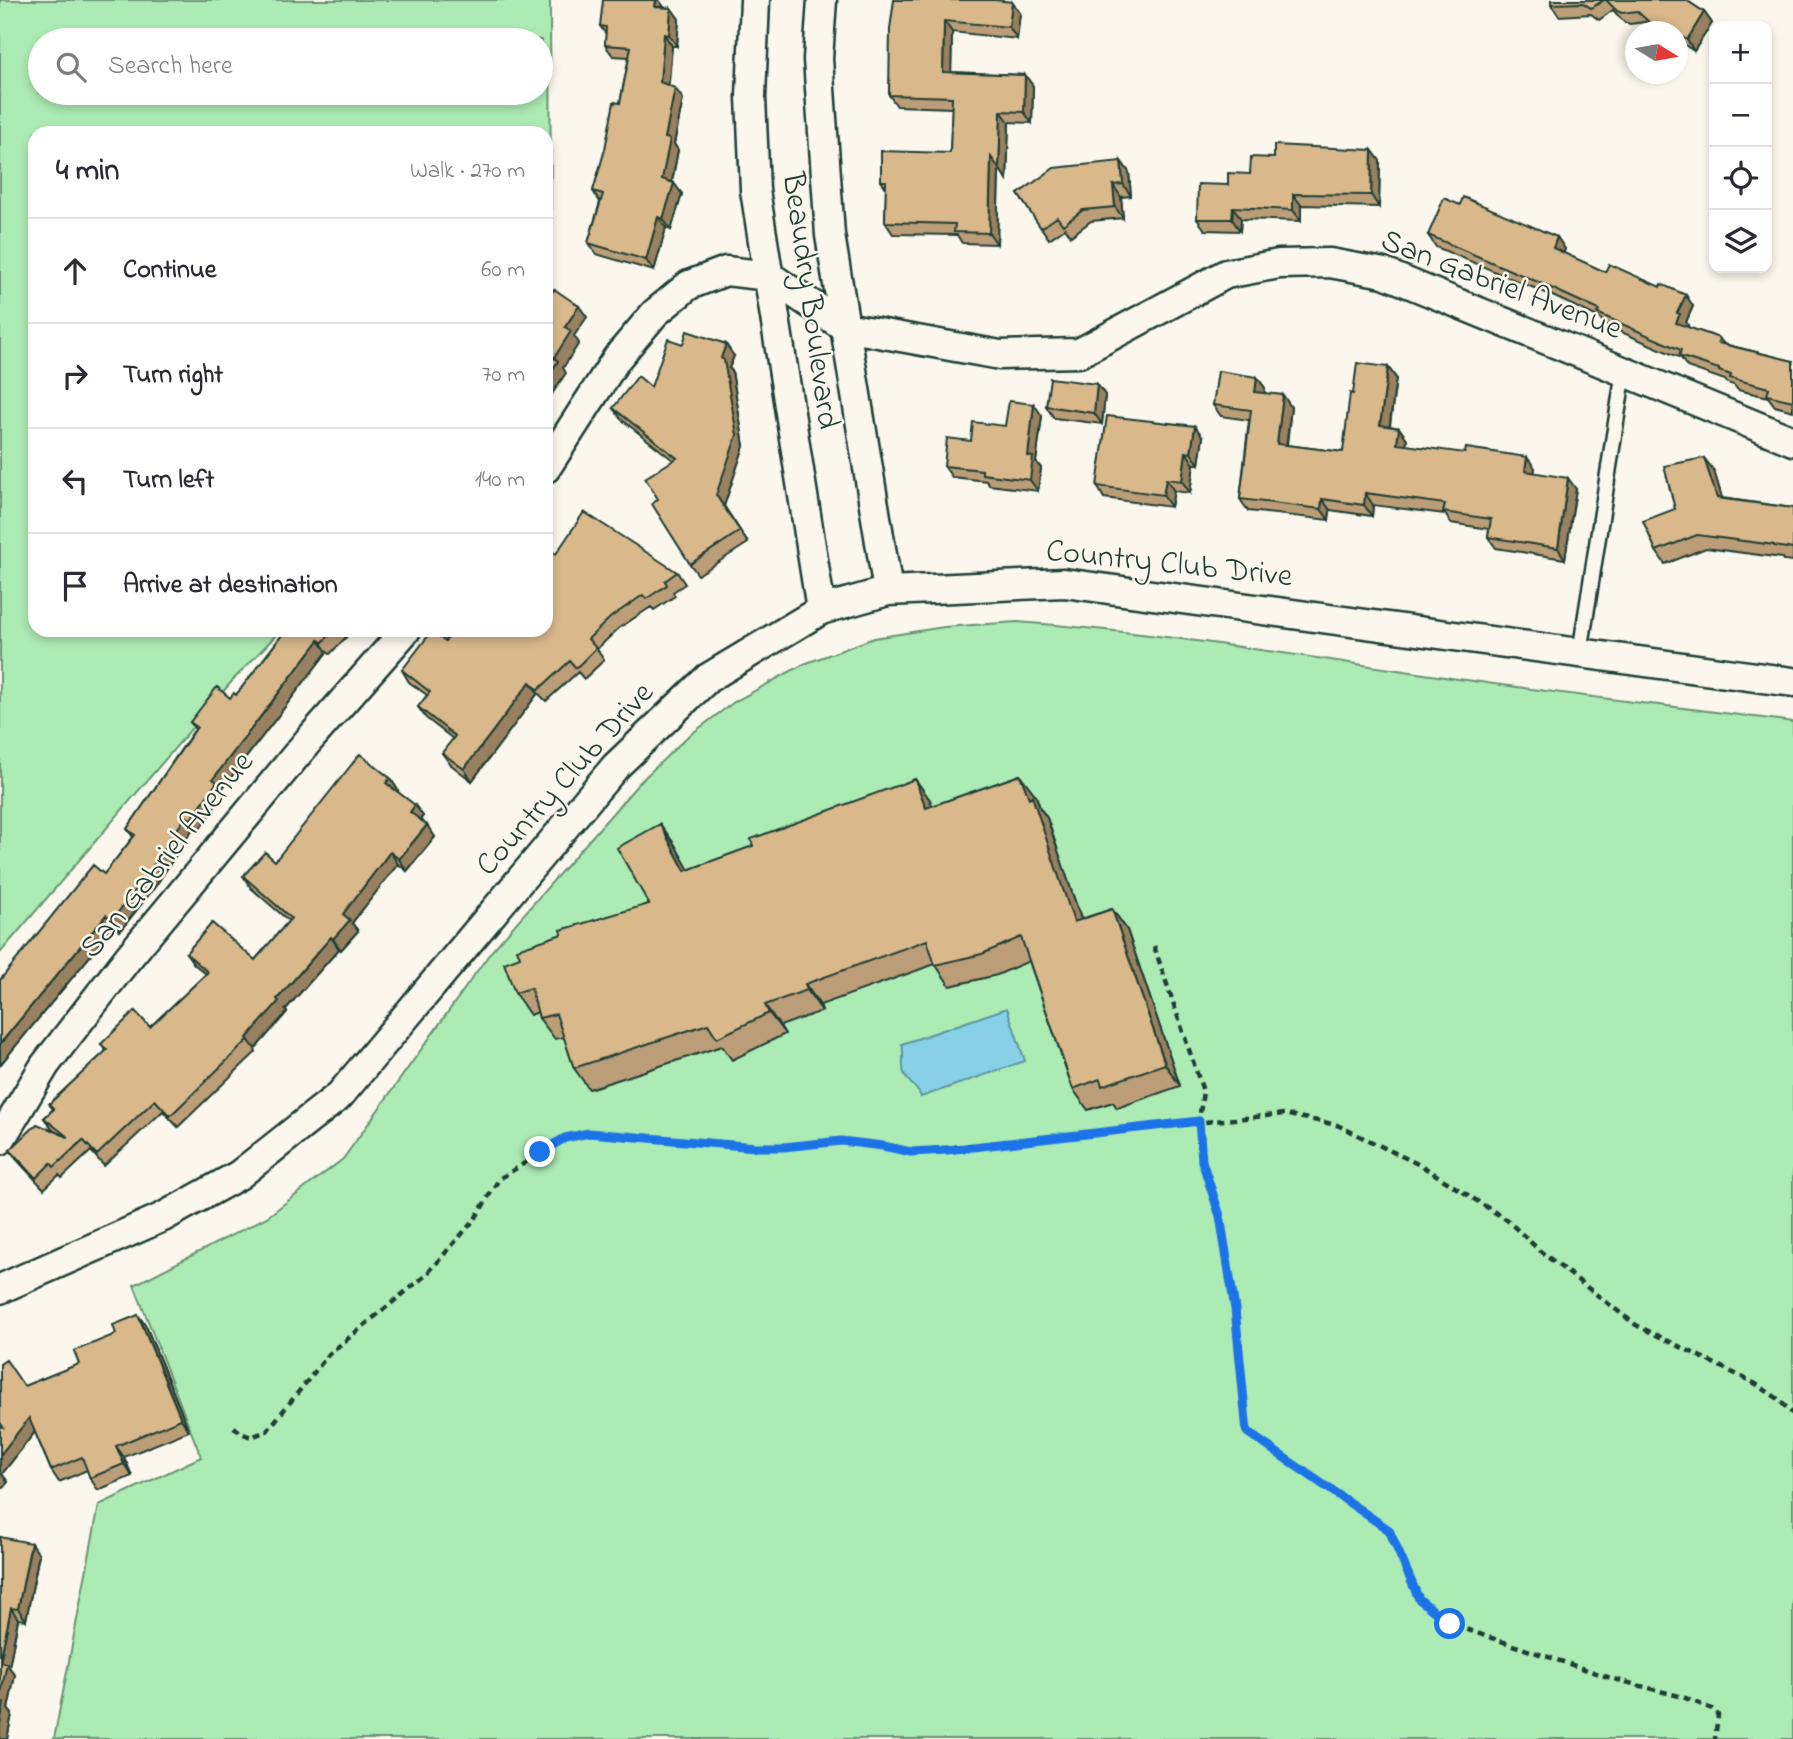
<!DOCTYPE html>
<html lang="en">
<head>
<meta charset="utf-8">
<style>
	body { margin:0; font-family:"Indie Flower",sans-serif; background:#f7f7f7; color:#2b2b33 }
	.controls { position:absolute; right:21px; top:21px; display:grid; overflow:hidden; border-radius:14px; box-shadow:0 4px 10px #0003 }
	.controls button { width:63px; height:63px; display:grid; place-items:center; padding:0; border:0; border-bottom:2px solid #e1e1e2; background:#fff; color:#2b2b33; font:35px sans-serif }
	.compass { position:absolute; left:1625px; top:21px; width:63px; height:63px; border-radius:50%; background:#fff; box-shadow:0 4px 10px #0003; rotate:101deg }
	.stop { position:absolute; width:21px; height:21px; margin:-16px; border:5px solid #1a73e8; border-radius:50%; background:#fff }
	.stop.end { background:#1a73e8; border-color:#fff; box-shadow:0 2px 7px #0008 }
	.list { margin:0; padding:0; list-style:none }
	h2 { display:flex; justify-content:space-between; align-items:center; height:91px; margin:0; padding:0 28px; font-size:30px }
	h2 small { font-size:23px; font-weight:400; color:#7c7c81 }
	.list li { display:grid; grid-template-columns:46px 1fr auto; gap:21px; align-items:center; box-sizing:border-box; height:105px; padding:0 28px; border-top:2px solid #e1e1e2 }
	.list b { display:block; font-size:26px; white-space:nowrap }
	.list em { font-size:23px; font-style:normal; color:#7c7c81 }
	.icon { flex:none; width:38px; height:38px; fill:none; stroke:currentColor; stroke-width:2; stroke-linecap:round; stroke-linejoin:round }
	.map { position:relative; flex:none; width:1793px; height:1739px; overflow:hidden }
	.search { position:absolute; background:#fff; box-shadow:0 4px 10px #0003; left:28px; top:28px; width:525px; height:77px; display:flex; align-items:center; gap:18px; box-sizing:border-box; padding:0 24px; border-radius:38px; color:#7c7c81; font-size:26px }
	.panel { position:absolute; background:#fff; box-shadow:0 4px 10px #0003; left:28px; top:126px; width:525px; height:511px; border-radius:21px }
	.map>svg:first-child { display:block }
	.green { fill:#acebb3; stroke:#669474; stroke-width:2; fill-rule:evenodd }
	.water { fill:#87d0e8; stroke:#5d95a0; stroke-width:2 }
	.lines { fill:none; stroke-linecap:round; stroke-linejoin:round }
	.service-casing { stroke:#1f3d34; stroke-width:19 }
	.minor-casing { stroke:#1f3d34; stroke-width:33 }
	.path { stroke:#1f3d34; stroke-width:4.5; stroke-dasharray:7 5; stroke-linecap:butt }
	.service { stroke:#fbf7ec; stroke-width:14 }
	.minor { stroke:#fbf7ec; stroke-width:28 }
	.wall { fill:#bb9e78; stroke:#1f3d34; stroke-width:2 }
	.shaded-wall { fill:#988161; stroke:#1f3d34; stroke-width:2 }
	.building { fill:#d9b88b; stroke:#1f3d34; stroke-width:2 }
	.route { stroke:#1a73e8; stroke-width:9 }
	.labels { text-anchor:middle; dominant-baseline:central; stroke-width:5; stroke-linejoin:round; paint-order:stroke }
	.street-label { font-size:32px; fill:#1f3d34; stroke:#fbf7ec }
</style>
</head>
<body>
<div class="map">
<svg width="1793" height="1739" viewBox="0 0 1793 1739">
	<rect width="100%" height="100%" fill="#fbf7ec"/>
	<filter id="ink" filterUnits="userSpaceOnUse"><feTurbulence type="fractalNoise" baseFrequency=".0143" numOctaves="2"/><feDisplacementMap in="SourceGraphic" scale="14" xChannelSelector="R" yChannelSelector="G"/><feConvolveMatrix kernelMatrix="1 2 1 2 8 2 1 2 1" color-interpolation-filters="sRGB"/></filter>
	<g filter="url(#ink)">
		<path class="green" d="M0,0H550L551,234L546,245V133H35V630H281L233,680L0,953ZM40,40H541V93H40Z
			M1017,622C1156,632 1293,655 1431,675C1551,693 1672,706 1793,722V1739H54L99,1505L201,1457L134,1285L267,1217L343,1159L490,953L639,783L686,738L734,702L804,664L874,638L944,627Z"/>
		<path class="water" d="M1007,1008L1025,1061L921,1097C918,1087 908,1084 904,1073C901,1063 905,1054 902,1044Z"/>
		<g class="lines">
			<defs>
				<path id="service" d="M1580,653L1624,371"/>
				<path id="minor" d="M755,0L751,97L755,190L821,610
					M822,0L818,59L830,235L888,591
					M546,468L617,358L655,313L689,285L726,271L769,276L845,327L1000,355L1079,353L1226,274L1279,264L1330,263L1384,273L1793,441
					M0,1140L45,1065L128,958L309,740L406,630
					M0,1289L163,1217L239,1175L340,1095L615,767L708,678L821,610L888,591L1064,583L1793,682"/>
			</defs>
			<use href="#service" class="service-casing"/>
			<use href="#minor" class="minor-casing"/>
			<path class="path" d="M1154,946L1203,1091L1199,1121L1202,1161L1220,1216L1235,1309L1247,1432L1389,1530L1419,1599L1450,1624L1614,1679L1683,1697L1712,1709L1718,1715L1715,1739
				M234,1427L241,1433L251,1437L267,1431L329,1354L426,1275L475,1219L499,1179L565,1138L589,1133L756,1147H784L841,1141L883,1146L911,1152L1284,1114L1337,1125L1422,1166L1507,1220L1540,1251L1636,1325L1756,1384L1777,1398L1793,1414"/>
			<use href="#service" class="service"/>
			<use href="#minor" class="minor"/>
		</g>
		<path class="wall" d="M894,0L1012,2L1020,13L1017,39L952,32L951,72L1025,75L1033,86L1032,123L1009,122L1007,180L999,168L997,244L962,243L957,235L893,234L885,222L886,188L881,181L950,153L952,108L897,106L889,95Z
			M1551,0H1686L1704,12L1712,23L1694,51L1677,40V32H1655L1645,22L1630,24L1624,22L1613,10L1599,20L1591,14L1559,16L1551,4Z
			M664,8H671L679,19L677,46H672L668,85L683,99L674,144L678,150L672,182L682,194L671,230L666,228L654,271L596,254L588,243L600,202L593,191L620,103L629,57L613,56L605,45L606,34L600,26Z
			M1372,150L1380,161L1379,207L1301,205V221L1241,219L1240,231L1205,230L1197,219L1228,185L1250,174L1274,158Z
			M1121,161L1129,172L1131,196L1121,197L1123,218L1091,221L1071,236L1065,228L1049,239L1018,194Z
			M1460,205L1557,237L1565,249L1563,253L1605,272L1693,306L1686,322L1688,325L1687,327L1719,338L1724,344L1793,361V411L1775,406L1768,397L1738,390L1734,385L1727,383L1725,380L1687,367L1681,358L1605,325L1600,318L1546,293L1436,247L1428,235Z
			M683,344L734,356L729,368L732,371L744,446L724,506L748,543L698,575L690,564L658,499L673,460L621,419L613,408L651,387Z
			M1388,367L1396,378L1390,426L1399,428L1407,439L1406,445L1535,468L1534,473L1576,489L1565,559L1496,548L1488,537L1489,529L1451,523L1445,514L1373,505L1372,516L1330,510L1329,520L1248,511L1240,499L1249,420L1221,416L1213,405L1257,377L1265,388L1264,393L1291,407L1287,445L1343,452L1353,394Z
			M1097,384L1105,395L1102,424L1054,418L1046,406Z
			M1042,416L1036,462L1041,468L1038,491L989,485L987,481L952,477L944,466L971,441L1005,426Z
			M1203,437L1199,464H1194L1190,493L1174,491L1171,507L1104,498L1097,486Z
			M1704,458L1714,471L1722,498L1793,508V561L1783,560L1782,558L1706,548L1665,564L1656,551L1675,509Z
			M556,554L677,572L685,584L673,592L675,596L654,610L651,607L619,628L597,649L604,660L584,679L578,672L546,701L538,693L472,781L450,764L442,753L453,739L426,718L418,707L427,695L409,682L402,670L445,641Z
			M286,630H353L330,654L327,652L222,789L224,793L199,830L194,827L155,887L120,931L114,927L0,1065V980L104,874L133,837L127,829L195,729L190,722L236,695Z
			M1020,775L1036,796L1040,808L1047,818L1081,919L1112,909L1127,930L1180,1086L1117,1108L1113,1102L1088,1110L1073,1089L1029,961L997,975L950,986L935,964L820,1005L822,1011L780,1026L785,1034L732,1060L722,1046L589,1089L574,1068L564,1037L555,1039L539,1018L538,1012L530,1015L515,993L520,957L562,934L649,904L660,824L675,845L688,870L753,846L915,779L930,800L932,806Z
			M390,778L398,790L397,791L423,816L420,820L435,837L407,871L398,864L352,923L358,931L341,950L339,949L285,1010L287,1012L255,1049L256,1052L178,1127L163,1111L104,1166L91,1151L62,1178L59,1175L44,1189L18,1161L10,1150L56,1132L52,1129L44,1118L53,1109L49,1104L106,1051L101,1044L150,1027L206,974L194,964L186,953L255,960L289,921L251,888L243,876L275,861Z
			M138,1315L146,1326L189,1431L124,1457L132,1476L98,1490L90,1478L87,1470L59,1482L51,1470L35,1432L2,1474L8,1482L0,1491L3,1427L24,1386L79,1364Z
			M0,1537L39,1554L26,1620L18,1619L9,1667L15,1675L8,1709L12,1714L7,1739Z"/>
		<path class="shaded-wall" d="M656,0H659L664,7H655Z
			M1012,2L1020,13L1017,39L1009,27Z
			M671,8L679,19L677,46L669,35Z
			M1704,12L1712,23L1694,51L1687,40Z
			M944,21L952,32L951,84L943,72Z
			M664,34L672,46L668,94L660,82Z
			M1025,75L1033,86L1032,123L1024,112Z
			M675,88L683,99L674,144L678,150L670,191L662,179L665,138Z
			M1001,111L1009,122L1007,180L999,168Z
			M1372,150L1380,161L1379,207L1371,195Z
			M991,157L999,168L997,244L989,233Z
			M1121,161L1129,172L1131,196L1123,184Z
			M674,183L682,194L671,230L663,219Z
			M1113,185L1121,197L1123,218L1115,207Z
			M1293,194L1301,205V221L1293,210Z
			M1233,207L1241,219L1240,231L1232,219Z
			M658,217L666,228L654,271L646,260Z
			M1557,237L1565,249L1561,259L1553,248Z
			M1686,295L1693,306L1686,322L1688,325L1684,334L1676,323L1677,313Z
			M579,306L587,317L574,336L579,343L563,368L566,373L546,403V380L565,327Z
			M726,344L734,356L729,368L732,371L744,446L724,506L748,543L716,495L721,358Z
			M1388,367L1396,378L1388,437L1380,425Z
			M1257,377L1265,388L1263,403L1255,392Z
			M1097,384L1105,395L1102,424L1094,413Z
			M1283,395L1291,407L1285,456L1277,444Z
			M1034,404L1042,416L1036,462L1041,468L1038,491L1030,480L1028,456Z
			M1195,426L1203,437L1199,464L1191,453Z
			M1399,428L1407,439L1404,455L1397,444Z
			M1186,452L1194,464L1190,493L1182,481Z
			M1527,457L1535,468L1533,483L1525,471Z
			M1704,458L1714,471L1726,511L1717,498Z
			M1568,478L1576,489L1565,559L1558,548Z
			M1166,479L1174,491L1171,507L1163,495Z
			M1365,493L1373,505L1372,516L1364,505Z
			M1322,499L1330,510L1329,520L1321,509Z
			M319,640L327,652L222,789L224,793L199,830L191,819L213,779Z
			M530,682L538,693L472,781L464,769Z
			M1020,775L1036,796L1040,808L1047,818L1089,943L1074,922Z
			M390,778L398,790L394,794L386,783Z
			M915,779L930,800L941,829L926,808Z
			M415,805L423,816L417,823L410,812Z
			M186,816L194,827L155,887L120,931L112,920Z
			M660,824L675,845L701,892L685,871Z
			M427,825L435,837L407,871L399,859Z
			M390,852L398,864L352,923L358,931L341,950L333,939L343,914Z
			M1112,909L1127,930L1180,1086L1165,1064Z
			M106,915L114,927L0,1065V1044Z
			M331,937L339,949L285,1010L287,1012L255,1049L247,1038L277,999Z
			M805,984L820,1005L822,1011L807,990Z
			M765,1005L780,1026L785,1034L769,1013Z
			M138,1315L146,1326L189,1431L181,1419Z
			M29,1418L37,1429L2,1474L8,1482L0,1491V1455Z
			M116,1446L124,1457L132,1476L124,1464Z
			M31,1543L39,1554L26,1620L18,1609Z
			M11,1608L18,1619L9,1667L15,1675L8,1709L12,1714L7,1739H0V1662Z"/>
		<path class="building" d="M603,0H656L655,7L671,8L669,35L664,34L660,82L675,88L665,138L670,139L662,179L674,183L663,219L658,217L646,260L588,243L603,194L593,191L605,149L614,102L620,103L631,47L605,45L606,27L600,26Z
			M894,0H995L1012,2L1009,27L944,21L943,72L1025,75L1024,112L1001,111L999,168L991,157L989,233L954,232L955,224L885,222L886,181H881V151L950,153L952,97L889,95L890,29Z
			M1551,0H1604L1591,8L1583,3L1551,4Z
			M1606,0H1686L1704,12L1687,40L1677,34V32H1674L1662,24H1651L1637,11L1622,13L1617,11Z
			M1274,145L1372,150L1371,195L1293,194V210L1233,207L1232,219H1197L1198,184L1228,185V173L1250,174L1251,157L1274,158Z
			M1121,161L1123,184L1113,185L1115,207L1083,210L1063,225L1057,217L1041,228L1018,194L1054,168Z
			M1463,197L1557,237L1553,248L1605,272L1609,264L1660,287L1661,284L1686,295L1677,313L1680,314L1676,323L1719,338L1718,343L1793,361V401L1767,395L1769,388L1730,378L1731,375L1719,371V369L1679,356L1681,350L1597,313L1599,310L1538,282L1428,235L1444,198L1460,205Z
			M554,289L579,306L565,327L571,331L554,358L558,361L546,380V302Z
			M687,331L726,344L721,358L724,360L737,435L716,495L740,531L690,564L652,504L658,499L645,478L677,458L613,408L638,376L651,387L668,339L683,344Z
			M1357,363L1388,367L1380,425L1399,428L1397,444L1465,453L1466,448L1527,457L1525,471L1568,478L1558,548L1488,537L1491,519L1443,512L1445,504L1365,493L1364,505L1322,499L1321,509L1240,499L1251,410L1213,405L1218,371L1257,377L1255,392L1283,395L1277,444L1343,452L1350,393L1353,394Z
			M1050,378L1097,384L1094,413L1046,406Z
			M1009,401L1034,404L1028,456L1033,457L1030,480L982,474V470L944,466L947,438L971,441L973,422L1005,426Z
			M1107,416L1195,426L1191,453L1186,452L1182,481L1166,479L1163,495L1097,486Z
			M1704,458L1717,498L1793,508V549L1774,546V545L1697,535L1656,551L1643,521L1675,509L1664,466Z
			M584,512L677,572L665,581L667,585L646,599L643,595L611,617L588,639L596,648L576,668L570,661L538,690L530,682L464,769L442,753L455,736L418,707L430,692L402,670L432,631L445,641L456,630H546V548L556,554Z
			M286,630H334L322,643L319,640L213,779L217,782L191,819L186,816L147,875L112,920L106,915L0,1044V980L93,865L104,874L135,835L127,829L197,727L190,722L217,687L230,698L234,693L236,695Z
			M360,754L390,778L386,783L415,805L410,812L427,825L399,859L390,852L343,914L350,920L333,939L331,937L277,999L279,1001L247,1038L248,1040L170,1116L155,1100L97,1155L83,1140L54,1167L51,1163L36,1178L10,1150L37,1124L68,1137L44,1118L54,1109L49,1104L107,1050L101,1044L135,1011L150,1027L208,972L186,953L212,923L255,960L291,918L243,876L265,852L275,861Z
			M1020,775L1029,798L1032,796L1074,922L1112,909L1165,1064L1102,1086L1100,1079L1073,1089L1021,937L982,954L935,965L927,940L805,984L807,990L765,1005L769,1013L717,1038L708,1024L574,1068L556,1014L539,1018L531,988L515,993L504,963L520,957L517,949L562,934L561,930L649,904L617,848L660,824L685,871L753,846L751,839L915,779L926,808Z
			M138,1315L181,1419L116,1446L124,1464L90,1478L82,1457L51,1470L29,1418L0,1455V1426L3,1427L0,1422V1364L6,1360L24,1386L79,1364L74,1351L116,1334L113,1325Z
			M0,1537L31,1543L18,1609L11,1608L0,1662Z
			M0,1662L7,1663L0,1699Z
			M0,1702L4,1703L0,1724Z"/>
	</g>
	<g class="lines" filter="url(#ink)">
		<path class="route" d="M540,1152L565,1138L589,1133L756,1147H784L841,1141L883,1146L911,1152L947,1150L1199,1121L1202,1161L1220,1216L1235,1309L1247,1432L1389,1530L1419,1599L1450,1624"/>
	</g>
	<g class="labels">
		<g class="street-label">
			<text transform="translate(1501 286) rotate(21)">San Gabriel Avenue</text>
			<text transform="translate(809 301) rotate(82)">Beaudry Boulevard</text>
			<text transform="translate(1169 565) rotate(6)">Country Club Drive</text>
			<text transform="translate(566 780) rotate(-48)">Country Club Drive</text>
			<text transform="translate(168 856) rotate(-51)">San Gabriel Avenue</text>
		</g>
	</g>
</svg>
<div class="controls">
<button>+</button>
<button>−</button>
<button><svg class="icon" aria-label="locate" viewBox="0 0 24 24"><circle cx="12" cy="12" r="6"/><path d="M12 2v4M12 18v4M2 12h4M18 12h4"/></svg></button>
<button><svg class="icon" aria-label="layers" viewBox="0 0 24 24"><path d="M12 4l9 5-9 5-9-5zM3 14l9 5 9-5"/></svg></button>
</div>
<svg class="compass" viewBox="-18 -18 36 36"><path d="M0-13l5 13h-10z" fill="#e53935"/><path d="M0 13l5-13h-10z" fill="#7c7c81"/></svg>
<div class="stop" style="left:1450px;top:1624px"></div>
<div class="stop end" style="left:540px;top:1152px"></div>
<div class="search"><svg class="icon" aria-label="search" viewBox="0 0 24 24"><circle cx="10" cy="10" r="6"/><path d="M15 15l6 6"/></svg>Search here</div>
<section class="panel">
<h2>4 min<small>Walk · 270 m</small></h2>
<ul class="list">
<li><svg class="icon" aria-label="ahead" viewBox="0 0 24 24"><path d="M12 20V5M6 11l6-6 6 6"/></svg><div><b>Continue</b></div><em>60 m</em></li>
<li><svg class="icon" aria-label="right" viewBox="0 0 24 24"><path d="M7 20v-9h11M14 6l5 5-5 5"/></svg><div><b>Turn right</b></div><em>70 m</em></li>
<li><svg class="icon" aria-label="left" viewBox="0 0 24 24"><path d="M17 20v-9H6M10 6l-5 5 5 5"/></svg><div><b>Turn left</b></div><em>140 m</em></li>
<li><svg class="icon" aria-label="arrive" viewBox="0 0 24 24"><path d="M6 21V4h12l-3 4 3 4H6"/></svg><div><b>Arrive at destination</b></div></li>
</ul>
</section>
</div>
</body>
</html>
